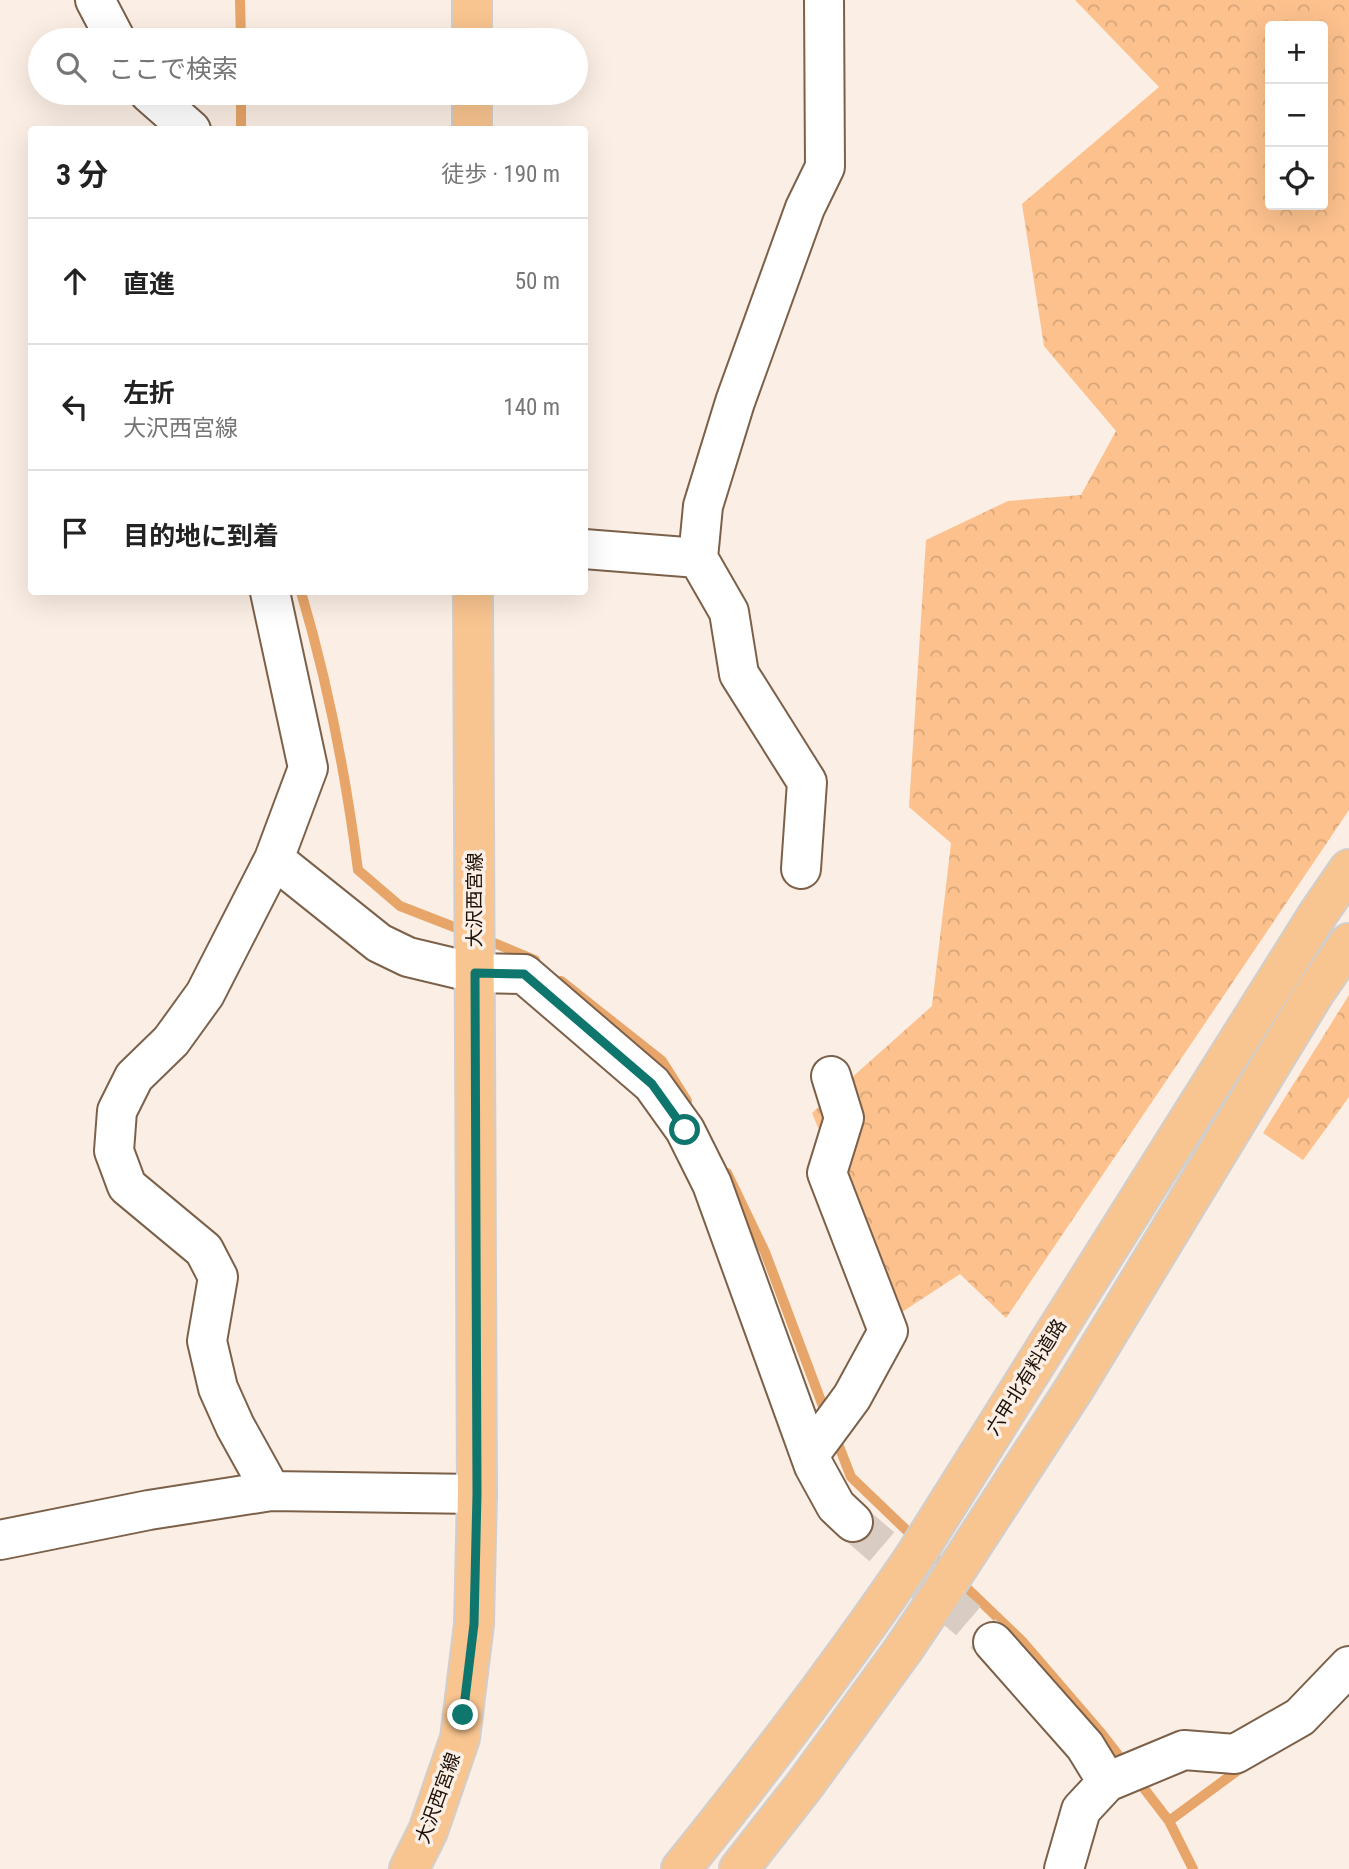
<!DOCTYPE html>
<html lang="ja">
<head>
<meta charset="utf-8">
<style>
	body { margin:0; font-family:"Roboto Condensed","Noto Sans JP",sans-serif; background:#f2f2f2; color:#222 }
	.controls { position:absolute; right:21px; top:21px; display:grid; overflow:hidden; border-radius:7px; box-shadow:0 7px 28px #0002 }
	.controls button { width:63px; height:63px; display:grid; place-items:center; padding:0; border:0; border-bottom:2px solid #e0e0e0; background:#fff; color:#222; font:35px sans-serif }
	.stop { position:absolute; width:21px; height:21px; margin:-16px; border:5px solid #0f766e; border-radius:50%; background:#fff }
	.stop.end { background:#0f766e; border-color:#fff; box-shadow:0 2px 7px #0008 }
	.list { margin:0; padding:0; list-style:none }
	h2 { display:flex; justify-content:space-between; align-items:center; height:91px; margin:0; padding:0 28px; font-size:30px }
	h2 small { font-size:23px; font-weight:400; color:#767676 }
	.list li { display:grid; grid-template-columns:46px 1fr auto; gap:21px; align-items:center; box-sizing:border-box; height:126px; padding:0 28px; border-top:2px solid #e0e0e0 }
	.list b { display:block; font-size:26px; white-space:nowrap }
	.list p { margin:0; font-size:23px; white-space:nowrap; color:#767676 }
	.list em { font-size:23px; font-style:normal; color:#767676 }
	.icon { flex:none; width:38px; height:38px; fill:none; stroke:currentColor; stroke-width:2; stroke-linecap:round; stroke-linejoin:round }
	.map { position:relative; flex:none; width:1349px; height:1869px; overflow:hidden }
	.search { position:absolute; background:#fff; box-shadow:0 7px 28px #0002; left:28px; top:28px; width:560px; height:77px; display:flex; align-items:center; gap:18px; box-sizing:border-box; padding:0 24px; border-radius:38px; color:#767676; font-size:26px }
	.panel { position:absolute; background:#fff; box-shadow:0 7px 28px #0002; left:28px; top:126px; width:560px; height:469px; border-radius:7px }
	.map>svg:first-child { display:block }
	.forest { fill:url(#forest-crowns); fill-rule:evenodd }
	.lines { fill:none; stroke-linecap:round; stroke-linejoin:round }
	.stream { stroke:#e7a569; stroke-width:10 }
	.minor-tunnel { stroke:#d9cdc3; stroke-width:38; stroke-dasharray:38 19; stroke-linecap:butt }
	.minor-casing { stroke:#7c614a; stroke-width:42 }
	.major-casing { stroke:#d1cfce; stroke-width:42 }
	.minor { stroke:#fff; stroke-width:38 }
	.major { stroke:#f8c48f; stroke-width:38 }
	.route { stroke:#0f766e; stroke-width:9 }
	.labels { text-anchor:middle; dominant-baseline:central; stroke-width:7; stroke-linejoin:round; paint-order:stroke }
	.street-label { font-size:19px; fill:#1b1108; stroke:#fbeee4 }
</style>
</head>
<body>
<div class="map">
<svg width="1349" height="1869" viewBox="0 0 1349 1869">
	<defs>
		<pattern id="forest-crowns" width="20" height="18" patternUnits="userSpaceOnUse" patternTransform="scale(1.75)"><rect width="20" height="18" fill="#fcc18d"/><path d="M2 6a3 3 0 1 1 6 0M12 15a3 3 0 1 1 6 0" fill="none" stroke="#d7a578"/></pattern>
	</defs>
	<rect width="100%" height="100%" fill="#fbeee4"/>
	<path class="forest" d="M1075,0H1349V810L1006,1318L960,1274L896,1316L812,1113L932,1006L951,843L909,807L926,540L1008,501L1081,495L1116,431L1044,346L1022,204L1159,87ZM1270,26H1323V205H1270Z
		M1349,995V1097L1303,1160L1263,1133Z"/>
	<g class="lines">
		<path class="stream" d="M240,0L241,40
			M241,130V93
			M301,592C328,683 346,776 358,870L400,906L467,932
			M482,938L535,960
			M561,981L662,1061L687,1101
			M727,1173L765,1252L827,1417
			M835,1436L851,1477L1022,1641L1102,1734L1169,1821L1193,1869
			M1169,1821L1245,1765"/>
		<path class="minor-tunnel" d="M853,1522L993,1642"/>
		<defs>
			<path id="minor" d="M95,0L116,40
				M149,93L191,130
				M584,549L698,558
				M270,592L308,768L274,859L205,994L171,1041L134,1077L117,1111L114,1151L127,1186L204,1250L218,1277L207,1341L218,1388L235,1426L271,1491
				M274,859L379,943L408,957L475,973L524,974L652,1084L685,1130L712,1184L814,1466L836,1506L853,1522
				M801,869L807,782L739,674L729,612L698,558L703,506L735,402L805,208L825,167L824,0
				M810,1454L852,1397L888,1331L827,1173L844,1118L831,1076
				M0,1540L149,1510L271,1491L477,1494
				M993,1642L1085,1746L1107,1782
				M1064,1869L1081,1810L1107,1782L1184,1750L1235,1754L1300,1717L1349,1666"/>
			<path id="major" d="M472,0V40
				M472,93V130
				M409,1869L428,1831L460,1738L474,1624L477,1494L473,592
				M681,1869C763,1767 841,1665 915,1556L1318,914L1349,869
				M739,1869L804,1786L903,1650L940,1595L1074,1389L1315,992L1349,943"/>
		</defs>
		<use href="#minor" class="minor-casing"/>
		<use href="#major" class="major-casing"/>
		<use href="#minor" class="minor"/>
		<use href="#major" class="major"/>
	</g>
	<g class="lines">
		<path class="route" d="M463,1715L474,1624L477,1494L475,973L524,974L652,1084L685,1130"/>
	</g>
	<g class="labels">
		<g class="street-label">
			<text transform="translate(474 900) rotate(-90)">大沢西宮線</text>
			<text transform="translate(1026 1377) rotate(-58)">六甲北有料道路</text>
			<text transform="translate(438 1798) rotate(-70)">大沢西宮線</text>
		</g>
	</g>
</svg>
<div class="controls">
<button>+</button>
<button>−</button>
<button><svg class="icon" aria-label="locate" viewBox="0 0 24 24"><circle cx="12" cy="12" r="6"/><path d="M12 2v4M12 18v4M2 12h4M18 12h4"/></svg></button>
</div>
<div class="stop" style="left:685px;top:1130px"></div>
<div class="stop end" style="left:463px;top:1715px"></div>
<div class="search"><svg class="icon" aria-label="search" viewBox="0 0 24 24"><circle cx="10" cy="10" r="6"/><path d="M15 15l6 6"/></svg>ここで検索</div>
<section class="panel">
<h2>3 分<small>徒歩 · 190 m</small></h2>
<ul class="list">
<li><svg class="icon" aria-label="ahead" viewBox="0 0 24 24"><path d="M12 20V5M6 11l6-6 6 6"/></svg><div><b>直進</b></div><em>50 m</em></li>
<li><svg class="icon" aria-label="left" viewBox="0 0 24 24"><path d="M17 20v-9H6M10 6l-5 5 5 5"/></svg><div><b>左折</b><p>大沢西宮線</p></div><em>140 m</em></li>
<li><svg class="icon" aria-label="arrive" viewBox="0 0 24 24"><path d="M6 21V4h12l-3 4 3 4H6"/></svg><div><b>目的地に到着</b></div></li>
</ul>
</section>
</div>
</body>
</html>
